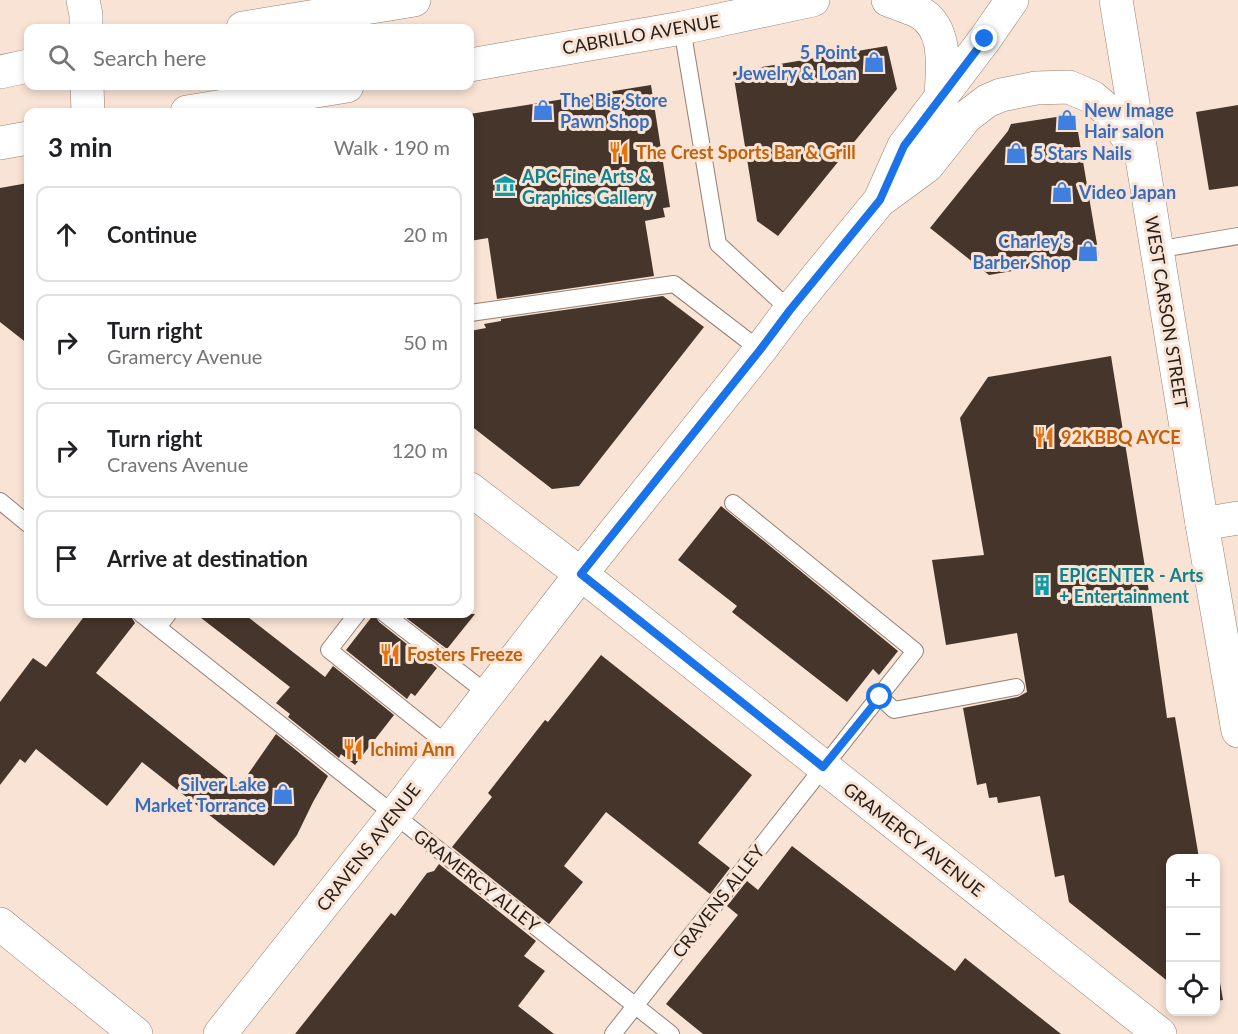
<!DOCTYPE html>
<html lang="en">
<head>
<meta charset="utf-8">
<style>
	body { margin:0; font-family:Lato,sans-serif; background:#f2f2f2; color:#202124 }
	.controls { position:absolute; right:18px; bottom:18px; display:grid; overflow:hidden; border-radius:12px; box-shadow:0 3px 9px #0003 }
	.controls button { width:54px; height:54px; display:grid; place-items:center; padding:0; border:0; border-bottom:2px solid #e0e0e0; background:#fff; color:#202124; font:30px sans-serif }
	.stop { position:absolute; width:18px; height:18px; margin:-14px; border:4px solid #1a73e8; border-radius:50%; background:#fff }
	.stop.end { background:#1a73e8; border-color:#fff; box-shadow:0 2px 6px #0008 }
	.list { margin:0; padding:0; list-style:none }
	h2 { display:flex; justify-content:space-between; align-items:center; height:78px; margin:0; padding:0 24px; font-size:26px }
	h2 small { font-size:20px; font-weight:400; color:#757577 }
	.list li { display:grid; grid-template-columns:39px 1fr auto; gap:18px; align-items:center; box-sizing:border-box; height:96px; margin:0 12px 12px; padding:0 12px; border:2px solid #e0e0e0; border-radius:12px }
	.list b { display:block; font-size:22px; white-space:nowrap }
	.list p { margin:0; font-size:20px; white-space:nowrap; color:#757577 }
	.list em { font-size:20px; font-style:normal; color:#757577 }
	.icon { flex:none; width:33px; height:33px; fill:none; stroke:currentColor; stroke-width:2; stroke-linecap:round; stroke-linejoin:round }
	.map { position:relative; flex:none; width:1238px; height:1034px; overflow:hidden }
	.search { position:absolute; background:#fff; box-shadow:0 3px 9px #0003; left:24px; top:24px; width:450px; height:66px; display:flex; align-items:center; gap:15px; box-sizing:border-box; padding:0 21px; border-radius:12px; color:#757577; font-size:22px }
	.panel { position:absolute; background:#fff; box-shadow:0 3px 9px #0003; left:24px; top:108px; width:450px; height:510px; border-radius:12px }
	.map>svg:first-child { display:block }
	.building { fill:#46352b }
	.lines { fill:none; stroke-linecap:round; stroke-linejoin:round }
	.lane-casing { stroke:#948174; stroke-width:18 }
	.street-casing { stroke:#948174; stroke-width:34 }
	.secondary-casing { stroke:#948174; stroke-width:34 }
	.lane { stroke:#fff; stroke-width:16 }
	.street { stroke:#fff; stroke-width:33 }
	.secondary { stroke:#fff; stroke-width:33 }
	.route { stroke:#1a73e8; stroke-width:8 }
	.labels { text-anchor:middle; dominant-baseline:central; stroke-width:6; stroke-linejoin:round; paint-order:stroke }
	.street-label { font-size:18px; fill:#261e19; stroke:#f8e3d4 }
	.shop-label { font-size:18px; font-weight:bold; fill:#366cbe; stroke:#f8e3d4; text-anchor:start }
	.food-label { font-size:18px; font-weight:bold; fill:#c56008; stroke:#f8e3d4; text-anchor:start }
	.culture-label { font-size:18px; font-weight:bold; fill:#0d838f; stroke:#f8e3d4; text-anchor:start }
</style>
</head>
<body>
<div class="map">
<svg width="1238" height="1034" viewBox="0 0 1238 1034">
	<rect width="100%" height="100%" fill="#f8e3d4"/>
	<path class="building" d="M887,46L897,89L778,236L757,221L733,72Z
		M651,85L670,207L663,208L665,217L645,221L654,276L497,299L488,238L470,241V114Z
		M1238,105V186L1209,190L1196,112Z
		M1069,115L1070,121L1076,120L1099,256L989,275L930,228L1008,131L1011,124Z
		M28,183V344L0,322V188Z
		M663,296L704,327L579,486L552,489L470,425V331L486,328L484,324L501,321V319Z
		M1111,356L1152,611L1167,718L1175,717L1199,858H1170V983L1069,902L1064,875L1055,877L1040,796L998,803L997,797L989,798L986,783L977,785L963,708L1018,697L1027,692L1017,633L946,645L932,560L984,555L960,418L988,377Z
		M721,506L898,651L879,675L873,669L847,702L732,612L737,606L678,560Z
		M86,614H131L132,618L135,623L96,673L239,787L276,734L328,776L313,802L297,835L274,866L142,762L107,806L36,749L25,763L20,759L0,785V702L33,658L46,667Z
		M196,614H244L325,677L333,666L394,715L355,765L341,754L339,758L288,717L290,714L276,703L290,687Z
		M374,614L379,622L437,668L415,696L411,693L407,699L346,650Z
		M401,614H475L447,649Z
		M601,655L752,775L698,843L730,868L710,894L606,812L564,866L583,882L549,924L452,847L492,797L488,793L545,720L548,722Z
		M792,846L955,971L965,958L1061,1034H703L666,1004L738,915L727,906L747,881L758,890Z
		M439,864L536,941L524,956L545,971L518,1006L554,1034H295L391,913L395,916L427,873L434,871Z
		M1215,953L1223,1000L1215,1001Z"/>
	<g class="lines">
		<defs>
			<path id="lane" d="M682,28L718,244L790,310
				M1156,250L1238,236
				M470,313L674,284L760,350
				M0,501L28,524
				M141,614L671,1034
				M357,614L329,650L448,745
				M385,614L488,694
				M158,627L168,614
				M880,697L894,710L1016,687
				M613,1034L915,651L733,503"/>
			<path id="street" d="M83,0L86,15V28
				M87,86L88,112
				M470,489L581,574L1160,1034
				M1202,524L1238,518"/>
			<path id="secondary" d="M888,0C898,4 909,7 919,12C949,29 942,69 941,98
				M1116,0L1202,524L1238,731
				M243,28L414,0
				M470,65L682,28L813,0
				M0,72L28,66
				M187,112L347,86
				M0,143L28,138
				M882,199L927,166L966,117L987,101L1001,95L1036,88L1069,87L1092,97L1112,114L1136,150
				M0,924L136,1034
				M220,1034L395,814L581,574L760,350L790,310L880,200L904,146L985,39L1012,0"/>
		</defs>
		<use href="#lane" class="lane-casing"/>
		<use href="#street" class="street-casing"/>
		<use href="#secondary" class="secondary-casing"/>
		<use href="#lane" class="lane"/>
		<use href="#street" class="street"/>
		<use href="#secondary" class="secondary"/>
	</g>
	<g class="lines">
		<path class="route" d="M880,697L823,767L581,574L760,350L790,310L880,200L904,146L985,39"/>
	</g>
	<defs>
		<symbol id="shop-bare" viewBox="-9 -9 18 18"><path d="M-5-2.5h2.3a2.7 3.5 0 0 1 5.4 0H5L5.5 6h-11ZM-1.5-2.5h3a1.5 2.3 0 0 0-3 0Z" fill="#3f7fe0" stroke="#f8e3d4" stroke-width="2.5" paint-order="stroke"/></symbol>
		<symbol id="restaurant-bare" viewBox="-9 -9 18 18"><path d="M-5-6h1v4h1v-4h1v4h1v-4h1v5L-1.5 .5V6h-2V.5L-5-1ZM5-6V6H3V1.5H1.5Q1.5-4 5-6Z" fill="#e8710a" stroke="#f8e3d4" stroke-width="2.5" paint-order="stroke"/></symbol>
		<symbol id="museum-bare" viewBox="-9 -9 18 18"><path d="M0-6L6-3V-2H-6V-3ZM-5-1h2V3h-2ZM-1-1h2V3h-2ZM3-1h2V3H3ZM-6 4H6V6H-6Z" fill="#0f9aa8" stroke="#f8e3d4" stroke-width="2.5" paint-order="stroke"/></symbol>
		<symbol id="building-bare" viewBox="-9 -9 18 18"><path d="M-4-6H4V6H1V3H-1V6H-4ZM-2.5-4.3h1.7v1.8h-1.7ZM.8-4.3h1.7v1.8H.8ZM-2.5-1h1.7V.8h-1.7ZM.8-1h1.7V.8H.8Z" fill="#0f9aa8" stroke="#f8e3d4" stroke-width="2.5" paint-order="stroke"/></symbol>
	</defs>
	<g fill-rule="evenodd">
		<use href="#shop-bare" x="859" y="47" width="30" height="30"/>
		<use href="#shop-bare" x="528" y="95" width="30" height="30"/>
		<use href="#shop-bare" x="1052" y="105" width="30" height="30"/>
		<use href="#restaurant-bare" x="604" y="137" width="30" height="30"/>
		<use href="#shop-bare" x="1001" y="138" width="30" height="30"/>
		<use href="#museum-bare" x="490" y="171" width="30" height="30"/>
		<use href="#shop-bare" x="1047" y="177" width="30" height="30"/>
		<use href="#shop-bare" x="1073" y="236" width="30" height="30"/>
		<use href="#restaurant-bare" x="1029" y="422" width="30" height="30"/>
		<use href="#building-bare" x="1027" y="570" width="30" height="30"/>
		<use href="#restaurant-bare" x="375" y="639" width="30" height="30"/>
		<use href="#restaurant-bare" x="338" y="734" width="30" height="30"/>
		<use href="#shop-bare" x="268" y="779" width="30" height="30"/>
	</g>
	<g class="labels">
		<g class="street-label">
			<text transform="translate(641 34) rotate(-10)">CABRILLO AVENUE</text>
			<text transform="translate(1167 312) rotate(81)">WEST CARSON STREET</text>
			<text transform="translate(914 839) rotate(38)">GRAMERCY AVENUE</text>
			<text transform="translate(368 847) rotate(-52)">CRAVENS AVENUE</text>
			<text transform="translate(477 880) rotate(38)">GRAMERCY ALLEY</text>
			<text transform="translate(718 901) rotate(-52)">CRAVENS ALLEY</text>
		</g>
		<g class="shop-label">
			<text x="857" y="52" text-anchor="end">5 Point<tspan x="857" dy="21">Jewelry &amp; Loan</tspan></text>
			<text x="560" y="100">The Big Store<tspan x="560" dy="21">Pawn Shop</tspan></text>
			<text x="1084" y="110">New Image<tspan x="1084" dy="21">Hair salon</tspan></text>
			<text x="1033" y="153">5 Stars Nails</text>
			<text x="1079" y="192">Video Japan</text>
			<text x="1071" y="241" text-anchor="end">Charley's<tspan x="1071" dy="21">Barber Shop</tspan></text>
			<text x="266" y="784" text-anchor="end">Silver Lake<tspan x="266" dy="21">Market Torrance</tspan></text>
		</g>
		<g class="food-label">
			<text x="636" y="152">The Crest Sports Bar &amp; Grill</text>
			<text x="1061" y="437">92KBBQ AYCE</text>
			<text x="407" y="654">Fosters Freeze</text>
			<text x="370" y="749">Ichimi Ann</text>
		</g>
		<g class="culture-label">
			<text x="522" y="176">APC Fine Arts &amp;<tspan x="522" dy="21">Graphics Gallery</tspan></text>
			<text x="1059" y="575">EPICENTER - Arts<tspan x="1059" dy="21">+ Entertainment</tspan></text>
		</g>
	</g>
</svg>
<div class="controls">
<button>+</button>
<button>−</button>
<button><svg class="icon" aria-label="locate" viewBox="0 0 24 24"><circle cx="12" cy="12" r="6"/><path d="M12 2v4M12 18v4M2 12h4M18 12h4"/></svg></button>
</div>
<div class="stop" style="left:880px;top:697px"></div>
<div class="stop end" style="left:985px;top:39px"></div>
<div class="search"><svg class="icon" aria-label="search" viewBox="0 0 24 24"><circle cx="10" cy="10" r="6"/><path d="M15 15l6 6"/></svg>Search here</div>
<section class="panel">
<h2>3 min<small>Walk · 190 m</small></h2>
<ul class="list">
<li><svg class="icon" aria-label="ahead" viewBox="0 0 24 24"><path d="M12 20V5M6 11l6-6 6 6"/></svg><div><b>Continue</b></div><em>20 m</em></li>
<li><svg class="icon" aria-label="right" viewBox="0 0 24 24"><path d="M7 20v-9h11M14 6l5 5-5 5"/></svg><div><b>Turn right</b><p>Gramercy Avenue</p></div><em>50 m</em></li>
<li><svg class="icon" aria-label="right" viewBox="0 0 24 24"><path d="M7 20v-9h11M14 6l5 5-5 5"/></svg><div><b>Turn right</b><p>Cravens Avenue</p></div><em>120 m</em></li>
<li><svg class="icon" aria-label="arrive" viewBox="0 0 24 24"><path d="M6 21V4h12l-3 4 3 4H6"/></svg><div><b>Arrive at destination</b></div></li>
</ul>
</section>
</div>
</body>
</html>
